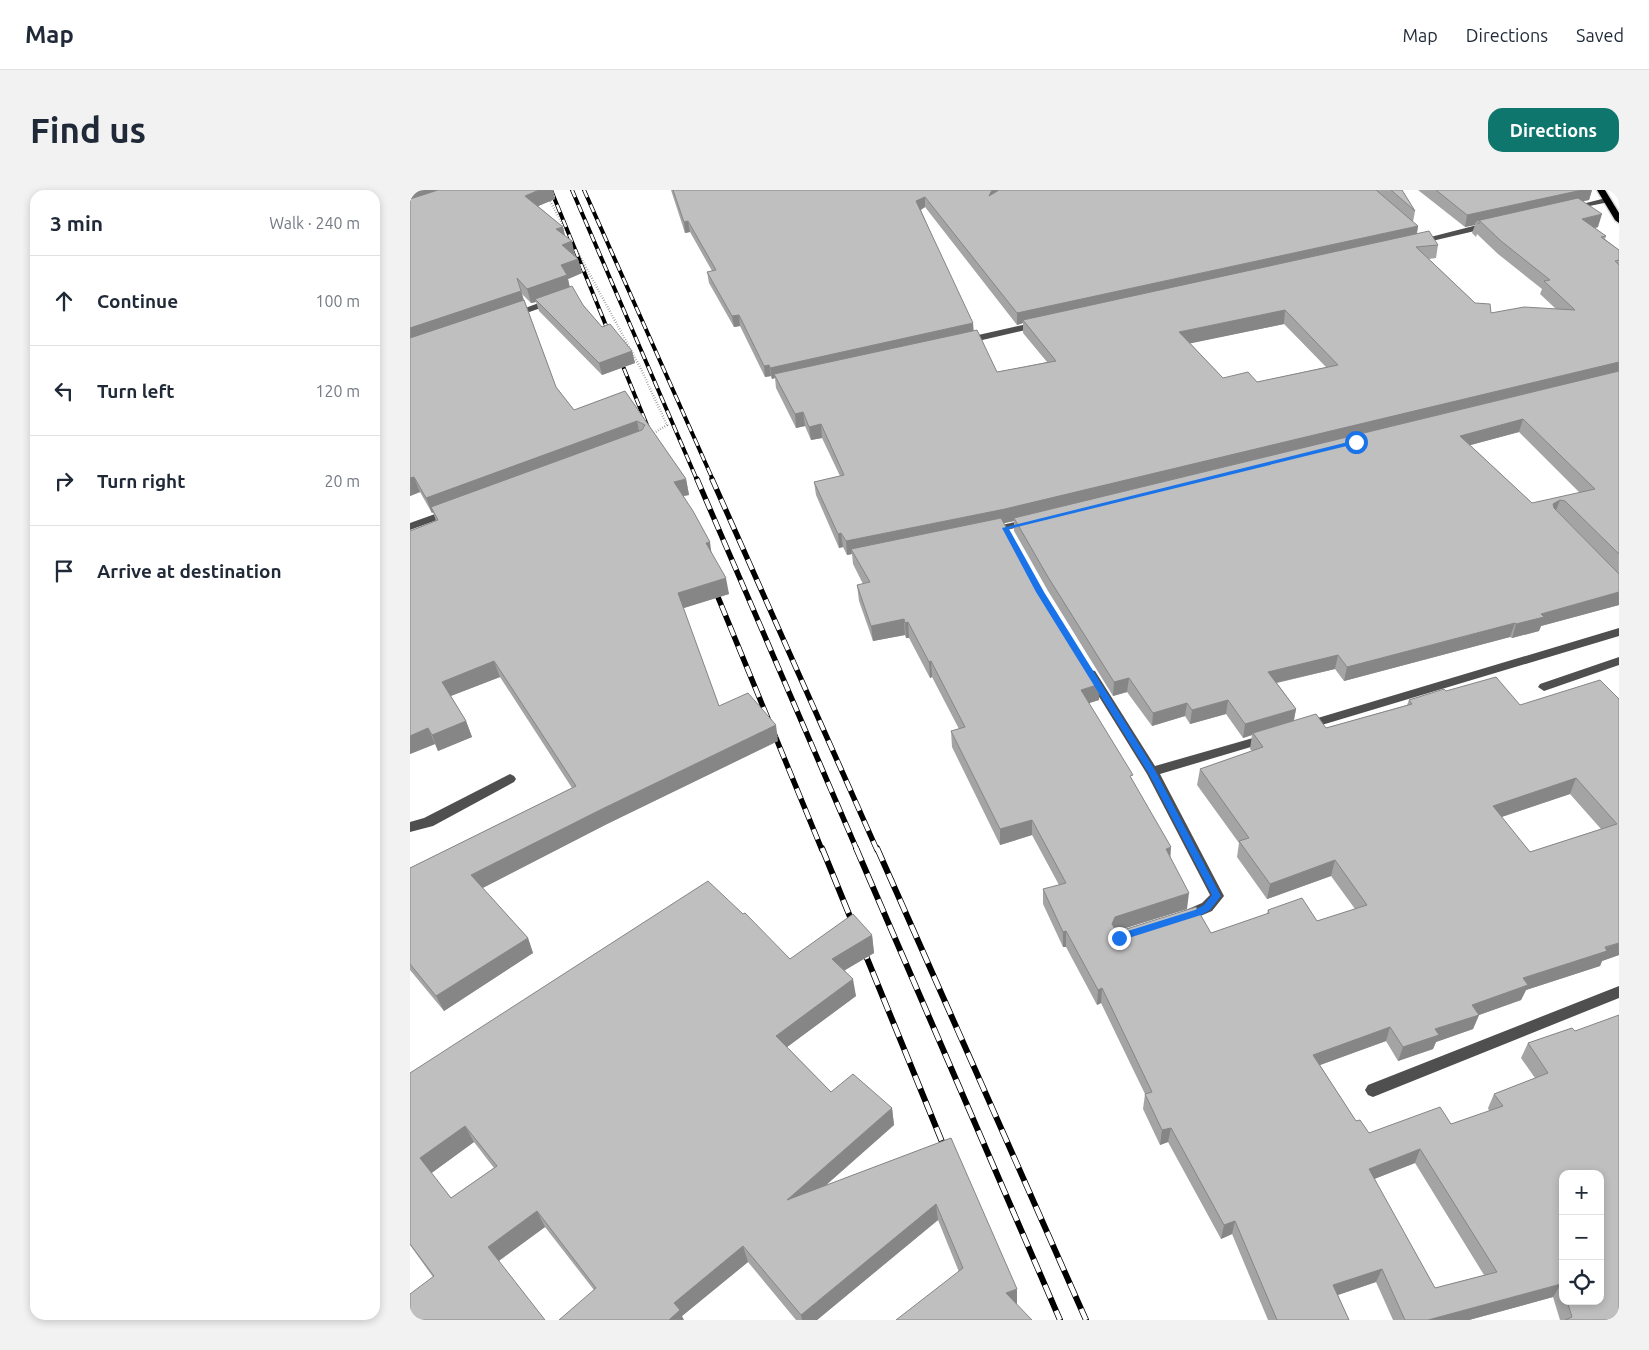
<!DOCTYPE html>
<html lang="en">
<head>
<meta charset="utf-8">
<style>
	body { margin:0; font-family:Ubuntu,sans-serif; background:#f2f2f3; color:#1f2937 }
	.controls { position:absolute; right:15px; bottom:15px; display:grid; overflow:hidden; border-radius:10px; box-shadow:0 2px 8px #0003 }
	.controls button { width:45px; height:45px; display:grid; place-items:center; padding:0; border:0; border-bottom:1px solid #e0e1e3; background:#fff; color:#1f2937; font:25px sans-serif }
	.stop { position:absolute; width:15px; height:15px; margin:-11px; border:4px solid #1a73e8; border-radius:50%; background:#fff }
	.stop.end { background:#1a73e8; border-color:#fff; box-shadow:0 1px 5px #0008 }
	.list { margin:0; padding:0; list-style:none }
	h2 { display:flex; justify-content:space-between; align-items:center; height:65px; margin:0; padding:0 20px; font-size:21px }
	h2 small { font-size:16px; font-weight:400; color:#747a83 }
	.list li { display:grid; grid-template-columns:32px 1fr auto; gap:15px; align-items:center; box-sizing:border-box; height:90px; padding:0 20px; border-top:1px solid #e0e1e3 }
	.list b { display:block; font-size:19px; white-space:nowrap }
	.list em { font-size:16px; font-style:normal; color:#747a83 }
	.icon { flex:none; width:28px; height:28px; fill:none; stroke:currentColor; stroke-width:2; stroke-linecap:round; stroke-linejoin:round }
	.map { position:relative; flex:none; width:1209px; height:1130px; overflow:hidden; border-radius:15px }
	header { display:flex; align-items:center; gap:30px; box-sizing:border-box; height:70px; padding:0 25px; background:#fff; border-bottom:1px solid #e0e1e3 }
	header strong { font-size:24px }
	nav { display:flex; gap:28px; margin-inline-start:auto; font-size:18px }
	.intro { display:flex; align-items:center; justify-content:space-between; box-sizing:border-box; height:120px; padding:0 30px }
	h1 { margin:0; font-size:35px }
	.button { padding:12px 22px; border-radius:15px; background:#0f766e; color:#fff; font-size:18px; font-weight:700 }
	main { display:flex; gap:30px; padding:0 30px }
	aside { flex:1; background:#fff; border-radius:15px; box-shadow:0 2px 8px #0003 }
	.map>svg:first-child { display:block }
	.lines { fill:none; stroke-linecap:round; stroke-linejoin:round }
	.major-casing { stroke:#dbdbdb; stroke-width:3 }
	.path { stroke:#717171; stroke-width:2.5; stroke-dasharray:0.5 2; stroke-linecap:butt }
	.minor { fill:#4f4f4f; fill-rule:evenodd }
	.major { fill:#000; fill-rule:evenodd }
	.rail-far2-casing { stroke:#000; stroke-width:4 }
	.rail-far1-casing { stroke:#000; stroke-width:5.5 }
	.rail-casing { stroke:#000; stroke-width:6 }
	.rail-far2 { stroke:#fff; stroke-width:2.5; stroke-dasharray:8; stroke-linecap:butt }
	.rail-far1 { stroke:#fff; stroke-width:4; stroke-dasharray:11; stroke-linecap:butt }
	.rail { stroke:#fff; stroke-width:4.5; stroke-dasharray:14; stroke-linecap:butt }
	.wall { fill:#a4a4a4; fill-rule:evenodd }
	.shaded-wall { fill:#868686 }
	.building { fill:#bfbfbf; stroke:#868686; fill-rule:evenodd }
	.route { fill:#1a73e8 }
</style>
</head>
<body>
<header>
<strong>Map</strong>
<nav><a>Map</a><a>Directions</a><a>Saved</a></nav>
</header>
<div class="intro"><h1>Find us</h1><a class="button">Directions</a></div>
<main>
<aside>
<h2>3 min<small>Walk · 240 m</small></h2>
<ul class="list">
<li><svg class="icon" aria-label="ahead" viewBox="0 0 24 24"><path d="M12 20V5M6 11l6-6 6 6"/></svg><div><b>Continue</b></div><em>100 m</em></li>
<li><svg class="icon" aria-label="left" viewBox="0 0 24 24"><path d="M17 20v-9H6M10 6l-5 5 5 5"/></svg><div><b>Turn left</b></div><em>120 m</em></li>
<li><svg class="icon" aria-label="right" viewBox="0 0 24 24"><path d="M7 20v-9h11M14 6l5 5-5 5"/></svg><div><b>Turn right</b></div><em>20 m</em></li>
<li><svg class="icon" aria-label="arrive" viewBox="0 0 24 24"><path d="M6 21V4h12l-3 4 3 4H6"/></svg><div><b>Arrive at destination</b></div></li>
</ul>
</aside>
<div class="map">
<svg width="1209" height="1130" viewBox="0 0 1209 1130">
	<rect width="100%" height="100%" fill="#fff"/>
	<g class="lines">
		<defs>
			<path id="major" d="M1187,0H1195L1209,23V33L1205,30Z"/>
		</defs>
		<use href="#major" class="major-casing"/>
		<path class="path" d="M139,9L230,177L257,235L241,245"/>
		<path class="minor" d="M1196,8L1200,10L1199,12L1160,20L1156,18Z
			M1079,32L1082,33V37L1009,54L1005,51Z
			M142,108L145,109V113L105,127H99L97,125Z
			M630,131L633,132V136L555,154L550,151L555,148Z
			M39,319L43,320L44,322L43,324L0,340V333Z
			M618,329L623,332L622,334L579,344L574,341L575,339Z
			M1209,438V446L895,540L889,536L891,533Z
			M1209,467V475L1134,501L1128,497L1130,494Z
			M681,480L685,481L745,576L857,544L861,545L863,548L861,551L750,584L814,706L802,721L774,733L769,731L767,727L769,723L792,713L800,705L737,584L675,484Z
			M100,584L104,586L106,589L104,592L23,636L0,642V632L14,628Z
			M1209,796V808L963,907L958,905L955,900L958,895Z"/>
		<use href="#major" class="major"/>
		<defs>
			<path id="rail-far2" d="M141,0L201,148
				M162,0L287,290
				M174,0L303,290
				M208,164L241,245"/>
			<path id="rail-far1" d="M287,289L447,660
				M302,289L467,660
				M303,395L412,660"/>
			<path id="rail" d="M412,658L445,739
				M446,658L650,1130
				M467,658L676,1130
				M452,756L537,964"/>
		</defs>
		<use href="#rail-far2" class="rail-far2-casing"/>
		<use href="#rail-far1" class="rail-far1-casing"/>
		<use href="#rail" class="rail-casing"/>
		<use href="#rail-far2" class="rail-far2"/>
		<use href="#rail-far1" class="rail-far1"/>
		<use href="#rail" class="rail"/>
	</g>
	<path class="wall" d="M0,0L145,9L128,16L153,37L155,46L165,66L168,69L172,83L158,89L160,97L173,115L192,137L222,161L225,173L192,185L129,121L126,112L121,113L112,104L146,197L164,220L215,201L276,289L279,305L273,306L301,362L319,404L273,418L309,516L368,551L197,634L72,698L118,748L123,763L34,821L0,780V678L162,598L90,487L41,506L56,531L62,547L28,561L25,554L0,564V341L26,331L23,322L22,323L10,302L0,306Z
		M261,0H588L587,1L589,0H992L1005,21L1003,32L1008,36L1007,44L1028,55L1026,68L1019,69L1065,113L1081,123L1146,119L1130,104L1132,99L1088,64L1067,44L1066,47L1062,43L1065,35L1055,37L1008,0H1182L1179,10L1173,11L1188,37L1185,38L1196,46L1195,49L1209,60V415L1131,436L1129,441L1102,448L1100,447L934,491L925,479L867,493L886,519L884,531L916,538L997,515L999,510L1036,501L1110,515L1209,509V765L1192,771L1190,776L1116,800L1111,810L1069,825L1063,839L1026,852L1023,859L988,871L976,851L910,875L946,931L959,943L1041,934L1079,921L1078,918L1084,904L1125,888L1111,868L1118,853L1162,838L1209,1130H1150L1143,1107L1059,1130H983L966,1092L928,1105L939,1130H858L822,1044L811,1049L758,952L750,955L733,919L735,904L691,813L687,815L656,757H653L633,714V699L649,695L622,645L590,655L542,557L541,541L549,539L522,487L520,488L499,448H496L495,445L463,451L449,411L447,395L453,394L443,374L442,364L437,365L433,357L429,358L406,305L404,292L430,286L412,248L401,250L395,236L386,238L366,198L365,188L362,189L361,186L355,187L330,136L324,137L299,93L297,82L302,81L280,42L275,43ZM515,17L607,135L613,133V143L637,172L587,182L563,141L511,20ZM874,134L916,177L847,192L813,188L780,153ZM1109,242L1170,303L1122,313L1060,255ZM604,331V341L638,401L703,506L717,502L742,536L775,526L780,534L816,524L833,548L842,545L840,559L842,561L790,579L787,595L829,653L827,667L857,709L921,686L945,719L907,731L858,720L857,724L801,743L709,740L777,719L760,668L722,590L679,513L689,510L594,333ZM1160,604L1191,639L1120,662L1091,627ZM1005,973L1074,1085L1025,1098L964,989ZM1153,984L1190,1111H1153Z
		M462,745L464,763L435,780L446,806L377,857L421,902L482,918L484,935L415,996L541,948L607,1114L549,1082L528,1030L407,1130H386L338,1072L272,1126L184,1100L135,1037L89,1071L23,1087L0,1055V883L380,769ZM64,952L84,978L41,1008L21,983Z"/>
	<path class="shaded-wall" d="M4,0H49L0,17V1Z
		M129,0H143L145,9L119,20L115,6Z
		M582,0H588L579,16V6Z
		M1172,0H1182L1179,10L1072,33L1069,30L1066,31L1065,35L1055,37L1057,25Z
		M515,7V17L507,22L506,11Z
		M1192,24L1188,37L1169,42L1172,29Z
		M278,31L280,42L275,43L274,32Z
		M1008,36L1006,47L613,130V133L607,135V123Z
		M153,37L156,51L146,39Z
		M162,51L165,66L152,55Z
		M168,69L172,83L158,89L160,100L125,109L126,112L121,113L117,99L151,75Z
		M111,101L115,115L0,155V138Z
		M875,120L874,134L768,156L769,142Z
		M329,125L330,136L324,137L322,126Z
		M563,133L564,144L364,184L365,188L362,189L360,178Z
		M222,161L225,173L192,185L189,173Z
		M1209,172V184L604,328V331L595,333L444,363L441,359L442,364L437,365L436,351Z
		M359,175L361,186L355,187L354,176Z
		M393,222L395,236L386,238L385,224Z
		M1113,229L1109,242L1046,259L1050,246Z
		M227,231L230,246L21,317L23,322L22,323L16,308Z
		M411,234L412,248L401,250L399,237Z
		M4,287L10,302L0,306V288Z
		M276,289L279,305L267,307L264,292Z
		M1150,310L1145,323L1143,314Z
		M431,343L433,357L429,358L428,344Z
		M300,352L302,367L296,353Z
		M316,388L319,404L271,419L268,403Z
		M1209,402V415L1131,436L1129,441L1102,448L1106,434L1131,424Z
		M494,429L495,445L463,451L461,436Z
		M498,432L499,448H496L495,433Z
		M1105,433L1100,447L934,491L937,477Z
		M928,465L925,479L856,495L858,482Z
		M84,471L90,487L38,507L32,492Z
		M521,471L522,487L520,488L519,472Z
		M719,488L717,502L703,506L704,492Z
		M690,494L689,510L670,516L671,500Z
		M818,510L816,524L780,534L782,520Z
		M777,513L775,526L742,536L743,523Z
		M886,519L883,533L843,543L842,545L833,548L835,534Z
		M56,531L62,547L28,561L22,545Z
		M366,535L368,551L197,634L67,701L61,685L192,619Z
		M18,538L25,554L0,564V546Z
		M1166,588L1160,604L1077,632L1083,616Z
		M622,630V645L590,655V639Z
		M761,657L760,673L756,659Z
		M925,670L921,686L857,709L860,694Z
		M779,703L777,719L703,742L702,734L705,727Z
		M656,741V757H653V742Z
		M462,745L464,763L425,786L422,769Z
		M118,748L123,763L34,821L26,806Z
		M1209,753V765L1192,771L1190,776L1116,800L1111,810L1069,825L1063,839L1026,852L1023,859L988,871L993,857L1025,839L1062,815L1113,788Z
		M443,789L446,806L369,863L366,846Z
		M692,798L691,813L687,815L688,800Z
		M980,837L976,851L899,879L903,865Z
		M482,918L484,935L381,1026L377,1010Z
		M55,936L64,952L19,985L10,968Z
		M761,938L758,952L750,955L752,940Z
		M1010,959L1005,973L954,993L959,979Z
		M526,1014L528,1030L407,1130H392L391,1125Z
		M127,1021L135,1037L87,1072L78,1057Z
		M825,1031L822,1044L811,1049L814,1035Z
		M333,1056L338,1072L272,1126L274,1130H259L264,1113Z
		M972,1079L966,1092L919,1108L923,1095Z
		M1151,1094L1143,1107L1059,1130H1018Z
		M607,1099V1114L596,1118V1103Z"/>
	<path class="building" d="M28,0H129L115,6L153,37L146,39L162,51L152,55L168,69L151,75L157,85L117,99L107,88L111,101L0,138V9Z
		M263,0H582L579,6L589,0H966L1008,36L607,123L515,7L506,11L563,133L360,178L359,175L354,176L329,125L322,126L297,82L306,80L278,31L274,32Z
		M981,0H992L1005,21Z
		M1026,0H1172L1057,25Z
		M1168,8L1192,24L1172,29L1196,46L1191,47L1209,60V70L1205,71L1209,75V172L595,319L436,351L431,343L428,344L404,292L434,285L411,234L399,237L393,222L385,224L364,184L567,140L587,182L646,171L613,130L1019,41L1028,55L1006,57L1065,113L1080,114L1081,123L1114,117L1165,120L1134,91L1140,90L1091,51L1069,30V34L1066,31ZM875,120L928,175L847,192L838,182L813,188L769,142Z
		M162,96L173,115L192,137L200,134L222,161L189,173L125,109Z
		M114,110L146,197L164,220L215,201L276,289L264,292L283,321L300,352L296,353L316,388L268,403L309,516L338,503L366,535L192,619L61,685L118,748L26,806L0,774V678L166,596L84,471L32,492L56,531L22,545L18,538L0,546V341L28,330L21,317L232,240L235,235L227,231L16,308L4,287L0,288V148Z
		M1209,181V364L1155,311L1150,310L1143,314L1144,318L1209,384V402L1131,424L1134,427L1106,434L1105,433L937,477L928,465L858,482L886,519L835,534L818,510L782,520L777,513L743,523L719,488L704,492L638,387L604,328ZM1113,229L1185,299L1122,313L1050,246Z
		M591,328L623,387L690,494L671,500L723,585L720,586L761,657L756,659L779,703L705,727L702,734L705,739L710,741L786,717L801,743L859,723L858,720L892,708L907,731L957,715L925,670L860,694L829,651L839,648L790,579L853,557L843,543L906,524L916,538L1002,514L999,510L1034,499L1036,501L1086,487L1110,515L1190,490L1209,509V753L1195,757L1197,761L1113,788L1118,795L1062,815L1069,825L1025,839L1029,845L993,857L980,837L903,865L946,931L950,930L959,943L1030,917L1041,934L1093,916L1084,904L1138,883L1118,853L1162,838L1165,841L1209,825V1130H1155L1162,1127L1157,1111H1190V984H1153V1099L1151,1094L1018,1130H995L972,1079L923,1095L939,1130H867L825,1031L814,1035L761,938L752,940L735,904L742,902L692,798L688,800L656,741L653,742L633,699L656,693L622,630L590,639L541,541L555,537L521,471L519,472L498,432L495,433L494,429L461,436L447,395L460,392L441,359ZM1166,588L1207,634L1120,662L1083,616ZM1010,959L1087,1082L1025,1098L959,979Z
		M298,691L333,724L335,723L380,769L443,724L462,745L422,769L443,789L366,846L421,902L443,884L482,918L377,1010L541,948L607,1099L596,1103L622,1130H486L553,1078L526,1014L391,1125L333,1056L264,1113L270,1120L259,1130H149L186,1098L127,1021L78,1057L135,1130H0V1104L24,1086L0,1054V883ZM55,936L87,976L41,1008L10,968Z"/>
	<path class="route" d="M946,250L950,252L949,253L599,339L634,402L745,580L811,706L800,720L791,725L709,751L705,750V745L785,720L794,715L802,705L739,584L626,402L592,338Z"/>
</svg>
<div class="controls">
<button>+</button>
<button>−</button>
<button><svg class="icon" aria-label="locate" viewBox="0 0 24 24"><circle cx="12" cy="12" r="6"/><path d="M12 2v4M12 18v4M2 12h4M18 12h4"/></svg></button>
</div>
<div class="stop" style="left:946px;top:252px"></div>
<div class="stop end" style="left:709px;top:748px"></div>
</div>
</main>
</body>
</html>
